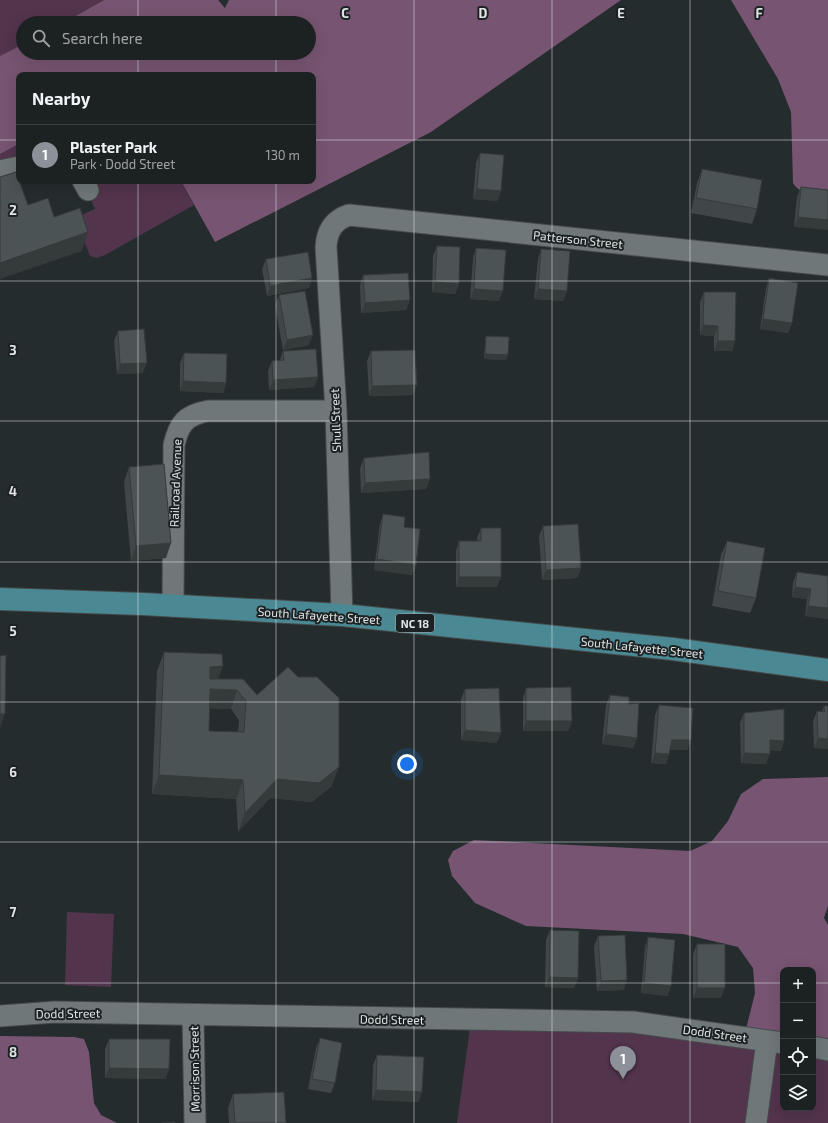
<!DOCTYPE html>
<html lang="en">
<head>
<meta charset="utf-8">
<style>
	body { margin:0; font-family:"Exo 2",sans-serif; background:#292e2f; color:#f1f3f6 }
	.controls { position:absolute; right:12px; bottom:12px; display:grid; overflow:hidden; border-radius:8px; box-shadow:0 4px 16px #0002 }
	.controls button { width:36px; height:36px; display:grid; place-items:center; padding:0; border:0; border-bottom:1px solid #3a3e40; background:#1c2122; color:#f1f3f6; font:20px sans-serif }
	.you { position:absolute; left:407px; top:764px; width:14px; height:14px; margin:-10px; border:3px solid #fff; border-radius:50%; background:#1a73e8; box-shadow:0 0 0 6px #1a73e833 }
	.badge { display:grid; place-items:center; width:26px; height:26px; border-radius:50%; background:#8c9099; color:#fff; font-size:13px; font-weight:700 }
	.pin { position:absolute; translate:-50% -33px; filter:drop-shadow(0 1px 2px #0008) }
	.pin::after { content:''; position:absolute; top:21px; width:14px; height:12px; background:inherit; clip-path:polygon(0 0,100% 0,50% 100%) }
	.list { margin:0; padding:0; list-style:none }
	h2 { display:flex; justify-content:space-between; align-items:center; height:52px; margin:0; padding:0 16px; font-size:17px }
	h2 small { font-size:13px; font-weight:400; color:#a0a3a5 }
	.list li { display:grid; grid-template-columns:26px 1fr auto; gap:12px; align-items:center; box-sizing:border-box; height:60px; padding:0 16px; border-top:1px solid #3a3e40 }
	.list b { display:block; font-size:15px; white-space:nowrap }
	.list p { margin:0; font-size:13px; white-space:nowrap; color:#a0a3a5 }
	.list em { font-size:13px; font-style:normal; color:#a0a3a5 }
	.icon { flex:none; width:22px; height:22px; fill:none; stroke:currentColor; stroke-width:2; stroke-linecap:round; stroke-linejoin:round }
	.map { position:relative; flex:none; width:828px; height:1123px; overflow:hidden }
	.search { position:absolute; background:#1c2122; box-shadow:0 4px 16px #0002; left:16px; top:16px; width:300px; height:44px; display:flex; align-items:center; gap:10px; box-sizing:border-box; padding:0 14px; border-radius:22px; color:#a0a3a5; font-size:15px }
	.panel { position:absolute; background:#1c2122; box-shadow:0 4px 16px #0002; left:16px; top:72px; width:300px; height:112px; border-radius:8px }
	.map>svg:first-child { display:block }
	.green { fill:#52344d }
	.forest { fill:#775471 }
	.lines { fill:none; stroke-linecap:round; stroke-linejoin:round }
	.minor-casing { stroke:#454a4b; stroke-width:23 }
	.major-casing { stroke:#454a4b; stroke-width:24 }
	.minor { stroke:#6f7779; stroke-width:21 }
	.major { stroke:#4a8994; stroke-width:22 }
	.wall { fill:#414748; fill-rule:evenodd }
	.shaded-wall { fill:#353a3b }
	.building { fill:#4c5354; stroke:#353a3b; fill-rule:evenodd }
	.grid { fill:none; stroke:#e0e4e5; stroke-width:1; stroke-opacity:0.55 }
	.labels { text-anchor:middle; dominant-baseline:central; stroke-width:4; stroke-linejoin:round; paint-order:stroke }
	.shield { fill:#1c2223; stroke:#a5aaab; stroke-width:1 }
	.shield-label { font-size:11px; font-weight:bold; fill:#e0e4e5 }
	.street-label { font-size:12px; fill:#e0e4e5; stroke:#1c2223 }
	.grid-label { font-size:13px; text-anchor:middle; font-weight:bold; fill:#e0e4e5; stroke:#1c2223; stroke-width:4; stroke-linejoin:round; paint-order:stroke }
</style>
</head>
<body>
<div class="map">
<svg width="828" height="1123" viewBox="0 0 828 1123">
	<rect width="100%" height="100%" fill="#252c2d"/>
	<path class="green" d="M0,0H104L63,23H23V44L0,56Z
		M19,144V167L0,171V154Z
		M83,181H181L194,205L105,255L97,258L90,256L75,218L95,209Z
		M67,912L114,914L111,987L65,985Z
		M471,1020L783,1043V1108H813V1047L828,1050V1123H457Z"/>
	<path class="forest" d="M104,0H218L225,8L229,0H621L431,132L215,242L181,181H313V75H19V144L0,154V56L23,44V53H309V23H63Z
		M731,0H828V196C816,195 800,195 793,183L791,112L778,79Z
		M828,777V906L824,918L828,925V1050L813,1047V970H783V1043L744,1037L755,993L753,968L738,947L683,934L526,926L475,903L452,876L448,860L453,851L474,840L690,851L712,841L728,821L741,794L763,779Z
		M0,1036L74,1037L84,1039L89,1052L94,1103L101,1115L117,1123H0Z"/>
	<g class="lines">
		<defs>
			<path id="minor" d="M0,171L19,167
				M83,181L88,190
				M173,606L174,445C179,423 186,415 208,411H336
				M342,615L336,411L326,247C327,230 334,220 349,215L828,265
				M193,1015L195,1123
				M0,1016L55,1012L633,1022L783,1043
				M813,1047L828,1050
				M756,1123L767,1041"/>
			<path id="major" d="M0,599L143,604L342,615L673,649L828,670"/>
		</defs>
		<use href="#minor" class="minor-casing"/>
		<use href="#major" class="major-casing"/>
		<use href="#minor" class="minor"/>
		<use href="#major" class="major"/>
	</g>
	<path class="wall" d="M480,153L501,191L497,201L473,199L476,163Z
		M702,169L757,209L752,224L691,213L697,183Z
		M801,187L828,190L794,227L797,197Z
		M437,246L459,284L455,294L432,292L433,256Z
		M476,248L499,301L470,299L473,258Z
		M541,249L567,291L563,301L534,299L538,259Z
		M266,259L312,278L309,288L267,296L262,269Z
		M363,275L410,300L406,310L361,313L360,285Z
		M769,278L792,323L788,333L760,329L766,288Z
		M704,292L735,341L732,351H714V336L700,335V302Z
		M279,295L309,345L283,350L275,305Z
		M118,331L143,373L117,374L114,341Z
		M486,336L508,355L506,360L484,359L485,341Z
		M283,351L318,377L314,387L269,390L268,371L272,361L280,360Z
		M371,351L413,395L369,396L367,361Z
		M184,353L226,383L223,393L180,391V363Z
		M364,458L430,479L426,489L361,493L360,468Z
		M129,467L166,558L131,561L124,482Z
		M383,514L404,527L416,565L412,575L374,570L380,524Z
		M543,526L581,568L577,578L542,580L539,536Z
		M481,528L497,587H456V551L459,541H477V538Z
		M727,541L756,598L750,613L712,606L721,555Z
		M797,572L828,576V619L805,616L807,599L792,597L793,582Z
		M164,652L218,679H243L332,786L312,802L270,798L238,832L236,799L152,794L157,671ZM209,708L231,709L239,720L238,732L209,731Z
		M526,688L572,721L568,731H523V698Z
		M465,689L497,743L461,740V699Z
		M610,695L637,738L633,748L602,744L606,705Z
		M659,705L691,740L687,750H670L666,764L651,763L655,715Z
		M824,706H828V749L814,748L813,721L817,711H822Z
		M744,713L784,741L781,751L770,750L766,764L741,763L740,723Z
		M550,930L578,978L574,988L545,987L546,940Z
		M598,936L624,990L597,991L594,946Z
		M648,937L668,996L641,993L645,947Z
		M697,944L721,998H693V954Z
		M320,1038L335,1083L331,1093L308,1089L316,1048Z
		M109,1039L166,1079L105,1078V1049Z
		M377,1055L419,1102L372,1100L373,1065Z
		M233,1094L286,1123H229L228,1108Z"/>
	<path class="shaded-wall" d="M477,189L501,191L497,201L473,199Z
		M798,217L828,220V230L794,227Z
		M88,232L82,251L0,279V263Z
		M312,278L309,288L267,296L270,286Z
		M435,282L459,284L455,294L432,292Z
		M474,289L503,291L499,301L470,299Z
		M538,289L567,291L563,301L534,299Z
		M410,300L406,310L361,313L365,303Z
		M763,319L792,323L788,333L760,329Z
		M703,325L718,326L714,336L700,335Z
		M313,335L309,345L283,350L287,340Z
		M718,341H735L732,351H714Z
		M485,354L508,355L506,360L484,359Z
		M147,363L143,373L117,374L120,364Z
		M318,377L314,387L269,390L273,380Z
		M183,381L226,383L223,393L180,391Z
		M417,385L413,395L369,396L372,386Z
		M430,479L426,489L361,493L365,483Z
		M171,543L166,558L131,561L136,546Z
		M377,559L416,565L412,575L374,570Z
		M581,568L577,578L542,580L546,570Z
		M459,577H501L497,587H456Z
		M795,587L811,589L807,599L792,597Z
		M808,606L828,608V619L805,616Z
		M223,666L216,685L203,686L210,667Z
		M210,689L237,690L231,709L203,708Z
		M0,714H5L0,728Z
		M526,721H572L568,731H523Z
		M465,730L501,733L497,743L461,740Z
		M606,734L637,738L633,748L602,744Z
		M818,738L828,739V749L814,748Z
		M672,740H691L687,750H668Z
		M770,740L784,741L781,751L766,750Z
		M655,753L669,754L666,764L651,763Z
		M744,753L770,754L766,764L741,763Z
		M339,767L332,786L312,802L270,798L238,832L245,813L277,779Z
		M159,775L243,780L236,799L152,794Z
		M549,977L578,978L574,988L545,987Z
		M627,980L624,990L597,991L601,981Z
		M644,983L671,986L668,996L641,993Z
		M697,988H725L721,998H693Z
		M109,1068L169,1069L166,1079L105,1078Z
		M376,1090L422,1092L419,1102L372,1100Z"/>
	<path class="building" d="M480,153L504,155L501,191L477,189Z
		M702,169L762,180L757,209L696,198Z
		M16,172L28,205L48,198L54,217L80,208L88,232L0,263V177Z
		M801,187L828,190V220L798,217Z
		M437,246L460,247L459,284L435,282Z
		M476,248L506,250L503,291L474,289Z
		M541,249L570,251L567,291L538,289Z
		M308,252L312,278L270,286L266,259Z
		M408,273L410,300L365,303L363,275Z
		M769,278L798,283L792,323L763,319Z
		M305,291L313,335L287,340L279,295Z
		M704,292H736L735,341H718V326L703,325Z
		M144,329L147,363L120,364L118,331Z
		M486,336L509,337L508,355L485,354Z
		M316,349L318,377L273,380L272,361L284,360L283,351Z
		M415,350L417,385L372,386L371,351Z
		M184,353L227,354L226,383L183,381Z
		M429,452L430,479L365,483L364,458Z
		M164,464L171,543L136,546L129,467Z
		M383,514L405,517L404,527L420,529L416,565L377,559Z
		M578,524L581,568L546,570L543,526Z
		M481,528H501V577H459V541H481Z
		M727,541L765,548L756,598L718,591Z
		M797,572L828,576V608L808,606L811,589L795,587Z
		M164,652L222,654L223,666L210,667V679H243L257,695L288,667L298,677H317L339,698V767L319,783L277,779L245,813L243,780L159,775ZM210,689L237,690L246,701L244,732L209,731Z
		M6,655L5,714H0V656Z
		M571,687L572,721H526V688Z
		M499,688L501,733L465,730V689Z
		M610,695L629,697V704L639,703L637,738L606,734Z
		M659,705L693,708L691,740H672L669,754L655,753Z
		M824,706H828V739L818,738L817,711L825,712Z
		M784,709V741L770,740V754L744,753V713Z
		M550,930L579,931L578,978L549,977Z
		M625,935L627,980L601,981L598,936Z
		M648,937L675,940L671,986L644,983Z
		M697,944H725V988H697Z
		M320,1038L342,1043L335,1083L312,1079Z
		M109,1039H170L169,1069L109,1068Z
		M377,1055L424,1057L422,1092L376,1090Z
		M284,1092L286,1123H235L233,1094Z
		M175,1122V1123H162Z"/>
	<path class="grid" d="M138,0V23M276,0V23M414,0V1123M552,0V1123M690,0V1123M138,53V75M276,53V75M0,140H19M313,140H828M138,181V1123M276,181V1123M0,281H828M0,421H828M0,562H828M0,702H828M0,842H828M0,983H783M813,983H828"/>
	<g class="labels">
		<rect class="shield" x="396" y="614" width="38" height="18" rx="3"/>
		<g class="shield-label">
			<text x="415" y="623">NC 18</text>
		</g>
		<g class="street-label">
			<text transform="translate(578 239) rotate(6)">Patterson Street</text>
			<text transform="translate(335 420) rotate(-92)">Shull Street</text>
			<text transform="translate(175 483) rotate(-88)">Railroad Avenue</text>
			<text transform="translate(319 615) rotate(4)">South Lafayette Street</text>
			<text transform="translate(642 647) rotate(6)">South Lafayette Street</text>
			<text transform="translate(68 1013) rotate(-1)">Dodd Street</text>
			<text transform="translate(392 1019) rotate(1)">Dodd Street</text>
			<text transform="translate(715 1033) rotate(8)">Dodd Street</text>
			<text transform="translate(194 1069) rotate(-91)">Morrison Street</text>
		</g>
	</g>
	<g class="grid-label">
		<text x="345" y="18">C</text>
		<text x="483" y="18">D</text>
		<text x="621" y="18">E</text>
		<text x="759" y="18">F</text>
		<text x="13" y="215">2</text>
		<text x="13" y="355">3</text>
		<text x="13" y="496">4</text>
		<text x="13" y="636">5</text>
		<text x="13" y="777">6</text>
		<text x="13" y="917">7</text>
		<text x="13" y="1057">8</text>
	</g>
</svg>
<div class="controls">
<button>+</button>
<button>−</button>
<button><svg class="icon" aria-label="locate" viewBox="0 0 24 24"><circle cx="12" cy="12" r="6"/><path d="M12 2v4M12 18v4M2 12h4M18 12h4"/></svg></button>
<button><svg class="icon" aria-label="layers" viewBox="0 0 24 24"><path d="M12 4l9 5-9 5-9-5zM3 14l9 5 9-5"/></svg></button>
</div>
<div class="you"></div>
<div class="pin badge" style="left:623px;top:1079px">1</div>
<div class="search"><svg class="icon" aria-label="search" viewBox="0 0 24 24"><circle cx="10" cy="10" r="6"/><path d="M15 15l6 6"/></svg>Search here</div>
<section class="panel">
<h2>Nearby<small></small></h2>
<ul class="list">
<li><span class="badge">1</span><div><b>Plaster Park</b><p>Park · Dodd Street</p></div><em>130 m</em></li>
</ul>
</section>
</div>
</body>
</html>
